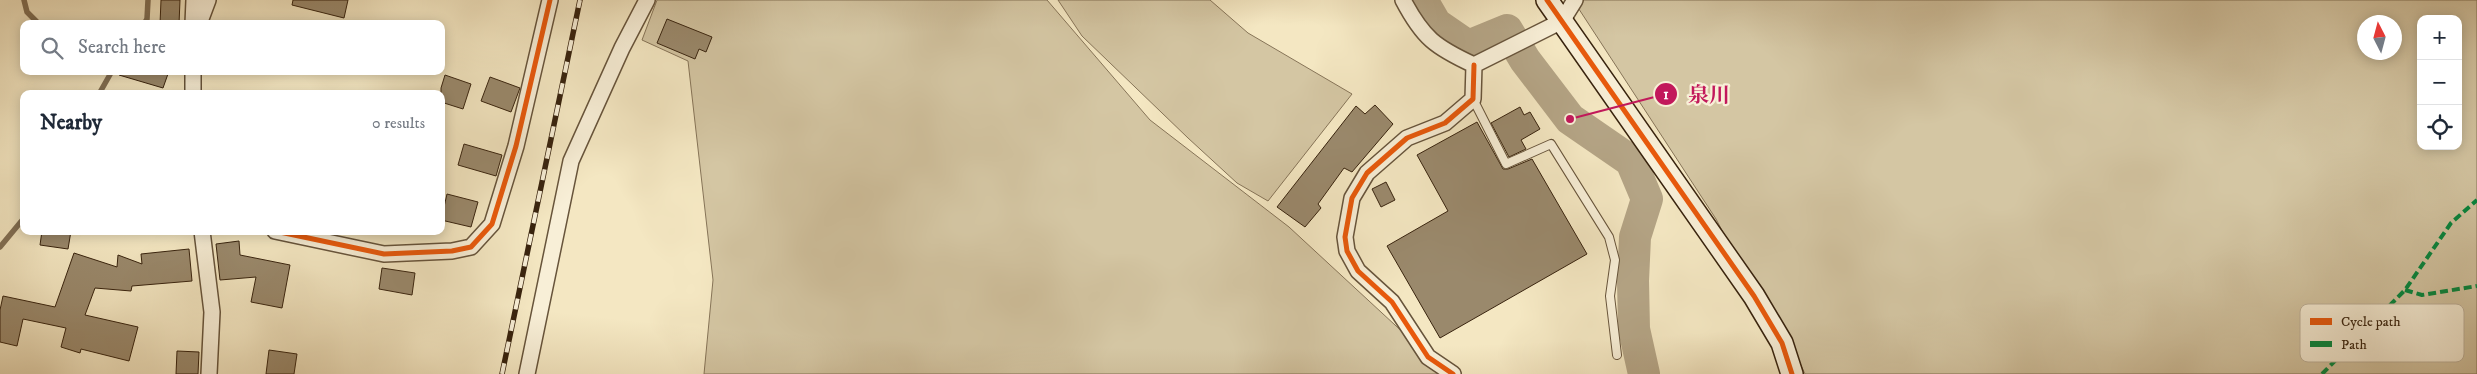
<!DOCTYPE html>
<html lang="en">
<head>
<meta charset="utf-8">
<style>
	body { margin:0; font-family:"IM FELL DW Pica","Noto Serif JP",serif; background:#f2f2f3; color:#1f2937 }
	.controls { position:absolute; right:15px; top:15px; display:grid; overflow:hidden; border-radius:10px; box-shadow:0 2px 12px #0003 }
	.controls button { width:45px; height:45px; display:grid; place-items:center; padding:0; border:0; border-bottom:1px solid #e0e1e3; background:#fff; color:#1f2937; font:25px sans-serif }
	.compass { position:absolute; left:2357px; top:15px; width:45px; height:45px; border-radius:50%; background:#fff; box-shadow:0 2px 12px #0003; rotate:354deg }
	.list { margin:0; padding:0; list-style:none }
	h2 { display:flex; justify-content:space-between; align-items:center; height:65px; margin:0; padding:0 20px; font-size:21px }
	h2 small { font-size:16px; font-weight:400; color:#747a83 }
	.icon { flex:none; width:28px; height:28px; fill:none; stroke:currentColor; stroke-width:2; stroke-linecap:round; stroke-linejoin:round }
	.map { position:relative; flex:none; width:2477px; height:374px; overflow:hidden }
	.search { position:absolute; background:#fff; box-shadow:0 2px 12px #0003; left:20px; top:20px; width:425px; height:55px; display:flex; align-items:center; gap:12px; box-sizing:border-box; padding:0 18px; border-radius:10px; color:#747a83; font-size:19px }
	.panel { position:absolute; background:#fff; box-shadow:0 2px 12px #0003; left:20px; top:90px; width:425px; height:145px; border-radius:10px }
	.map>svg:first-child { display:block }
	.green { fill:#d4c6a3; stroke:#867458; fill-rule:evenodd }
	.lines { fill:none; stroke-linecap:round; stroke-linejoin:round }
	.stream { stroke:#827055; stroke-width:5.5 }
	.river { stroke:#b4a485; stroke-width:32 }
	.building { fill:#9a896c; stroke:#38230e }
	.lane-casing { stroke:#67543b; stroke-width:10 }
	.street-casing { stroke:#67543b; stroke-width:18 }
	.secondary-casing { stroke:#38230e; stroke-width:24 }
	.lane { stroke:#f8efd7; stroke-width:8 }
	.street { stroke:#f8efd7; stroke-width:15 }
	.secondary { stroke:#f8efd7; stroke-width:21 }
	.rail-casing { stroke:#38230e; stroke-width:5.5 }
	.rail { stroke:#f8efd7; stroke-width:4; stroke-dasharray:11; stroke-linecap:butt }
	.quiet { stroke:#00873e; stroke-width:4; stroke-dasharray:8 4; stroke-linecap:butt }
	.cycleway-casing { stroke:#f8efd7; stroke-width:8 }
	.cycleway { stroke:#e8590c; stroke-width:5 }
	.key { fill:#f8efd7; stroke:#beb29b; stroke-width:1 }
	.key-label { font-size:14px; fill:#38230e }
	.leader { fill:none; stroke:#c2185b; stroke-width:2 }
	.callout-dot { fill:#c2185b; stroke:#f8efd7; stroke-width:2 }
	.mark-label { font-size:15px; text-anchor:middle; font-weight:bold; fill:#fff }
	.callout-label { font-size:21px; text-anchor:middle; font-weight:bold; fill:#c2185b; stroke:#f8efd7; stroke-width:4.5; stroke-linejoin:round; paint-order:stroke }
</style>
</head>
<body>
<div class="map">
<svg width="2477" height="374" viewBox="0 0 2477 374">
	<rect width="100%" height="100%" fill="#f4e7c2"/>
	<filter id="stains"><feTurbulence type="fractalNoise" baseFrequency=".004" numOctaves="4"/><feColorMatrix values="0 0 0 0 .2 0 0 0 0 .09 0 0 0 0 .02 0 0 0 .5 -.17"/></filter>
	<radialGradient id="worn" r=".72"><stop offset=".6" stop-color="#630" stop-opacity="0"/><stop offset="1" stop-color="#630" stop-opacity=".3"/></radialGradient>
	<path class="green" d="M657,0H1047L1150,120L1289,227L1448,374H704L713,280L688,61L642,40Z
		M1058,0H1210L1248,33L1352,94L1268,201L1237,183L1188,138L1082,36Z
		M1573,0H2477V374H1805L1773,307L1738,261L1716,219ZM2421,19H2458V146H2421ZM2364,22H2394V52H2364Z"/>
	<g class="lines">
		<path class="stream" d="M24,0L27,12L39,24
			M144,24L147,19L148,0
			M99,94L112,71
			M0,247L24,218"/>
		<path class="river" d="M1422,0L1436,24L1468,46L1507,30L1525,60L1570,119L1631,161L1647,199L1635,237L1633,281L1634,329L1644,374"/>
	</g>
	<path class="building" d="M161,0H180L179,24H160Z
		M293,0H348L344,18L292,5Z
		M667,19L712,37L706,52L699,49L695,59L657,43Z
		M120,71H169L163,88L119,75Z
		M445,75L471,84L463,109L441,102V88Z
		M490,77L520,88L511,112L481,101Z
		M1375,105L1393,124L1352,172L1344,168L1318,204L1321,208L1305,227L1277,207L1356,106L1365,114Z
		M1520,107L1524,115L1530,112L1540,129L1521,140L1526,149L1509,157L1491,123Z
		M1477,122L1503,169H1508L1532,159L1587,254L1440,338L1387,246L1448,211L1417,155Z
		M464,144L502,155L496,176L458,165Z
		M1386,182L1395,200L1381,207L1372,189Z
		M447,194L478,202L471,227L441,220Z
		M42,231H71L68,249L40,245Z
		M239,241L240,255L290,265L282,308L251,302L256,277L220,280L216,244Z
		M189,249L192,281L132,286L131,291L95,288L85,315L138,327L129,361L81,349L80,353L61,347L66,328L23,319L17,346L0,342V310L3,296L55,307L74,253L117,267L118,255L142,264L141,254Z
		M382,268L415,273L412,295L379,289Z
		M269,350L297,354L294,374H266Z
		M177,351L199,352L198,374H176Z"/>
	<g class="lines">
		<defs>
			<path id="lane" d="M1473,99L1506,164L1551,144L1609,237L1615,260L1610,296L1617,355"/>
			<path id="street" d="M1403,0C1423,38 1435,47 1474,65
				M193,24L194,0
				M199,24L208,0
				M1474,65L1562,21L1575,0
				M193,94V71
				M202,231L212,312L209,374
				M275,231L384,254L452,251L471,247L492,224L516,146L550,0
				M527,374L571,161L622,48L647,0
				M1453,374L1428,357L1392,302L1358,271L1347,251L1345,237L1352,198L1367,173L1407,138L1445,123L1473,99L1474,65"/>
			<path id="secondary" d="M1547,0L1754,296L1782,343L1792,374"/>
		</defs>
		<use href="#lane" class="lane-casing"/>
		<use href="#street" class="street-casing"/>
		<use href="#secondary" class="secondary-casing"/>
		<use href="#lane" class="lane"/>
		<use href="#street" class="street"/>
		<use href="#secondary" class="secondary"/>
		<defs>
			<path id="rail" d="M502,374L580,0"/>
		</defs>
		<use href="#rail" class="rail-casing"/>
		<use href="#rail" class="rail"/>
		<path class="quiet" d="M2405,290L2422,295L2477,286
			M2322,374L2405,290L2451,223L2477,200"/>
		<defs>
			<path id="cycleway" d="M1547,0L1754,296L1782,343L1792,374
				M275,231L384,254L452,251L471,247L492,224L516,146L550,0
				M1453,374L1428,357L1392,302L1358,271L1347,251L1345,237L1352,198L1367,173L1407,138L1445,123L1473,99L1474,65"/>
		</defs>
		<use href="#cycleway" class="cycleway-casing"/>
		<use href="#cycleway" class="cycleway"/>
	</g>
	<rect x="2300" y="304" width="164" height="58" rx="8" class="key"/>
	<rect x="2310" y="318" width="22" height="7" fill="#e8590c"/>
	<rect x="2310" y="341" width="22" height="6" fill="#00873e"/>
	<g class="key-label">
		<text x="2341" y="326">Cycle path</text>
		<text x="2341" y="349">Path</text>
	</g>
	<path class="leader" d="M1570 119L1666 94"/>
	<g class="callout-dot">
		<circle cx="1570" cy="119" r="5"/>
		<circle cx="1666" cy="94" r="12"/>
	</g>
	<g class="mark-label">
		<text x="1666" y="99">1</text>
	</g>
	<g class="callout-label">
		<text x="1709" y="102">泉川</text>
	</g>
	<rect width="100%" height="100%" filter="url(#stains)"/>
	<rect width="100%" height="100%" fill="url(#worn)"/>
</svg>
<div class="controls">
<button>+</button>
<button>−</button>
<button><svg class="icon" aria-label="locate" viewBox="0 0 24 24"><circle cx="12" cy="12" r="6"/><path d="M12 2v4M12 18v4M2 12h4M18 12h4"/></svg></button>
</div>
<svg class="compass" viewBox="-18 -18 36 36"><path d="M0-13l5 13h-10z" fill="#e53935"/><path d="M0 13l5-13h-10z" fill="#747a83"/></svg>
<div class="search"><svg class="icon" aria-label="search" viewBox="0 0 24 24"><circle cx="10" cy="10" r="6"/><path d="M15 15l6 6"/></svg>Search here</div>
<section class="panel">
<h2>Nearby<small>0 results</small></h2>
<ul class="list">
</ul>
</section>
</div>
</body>
</html>
